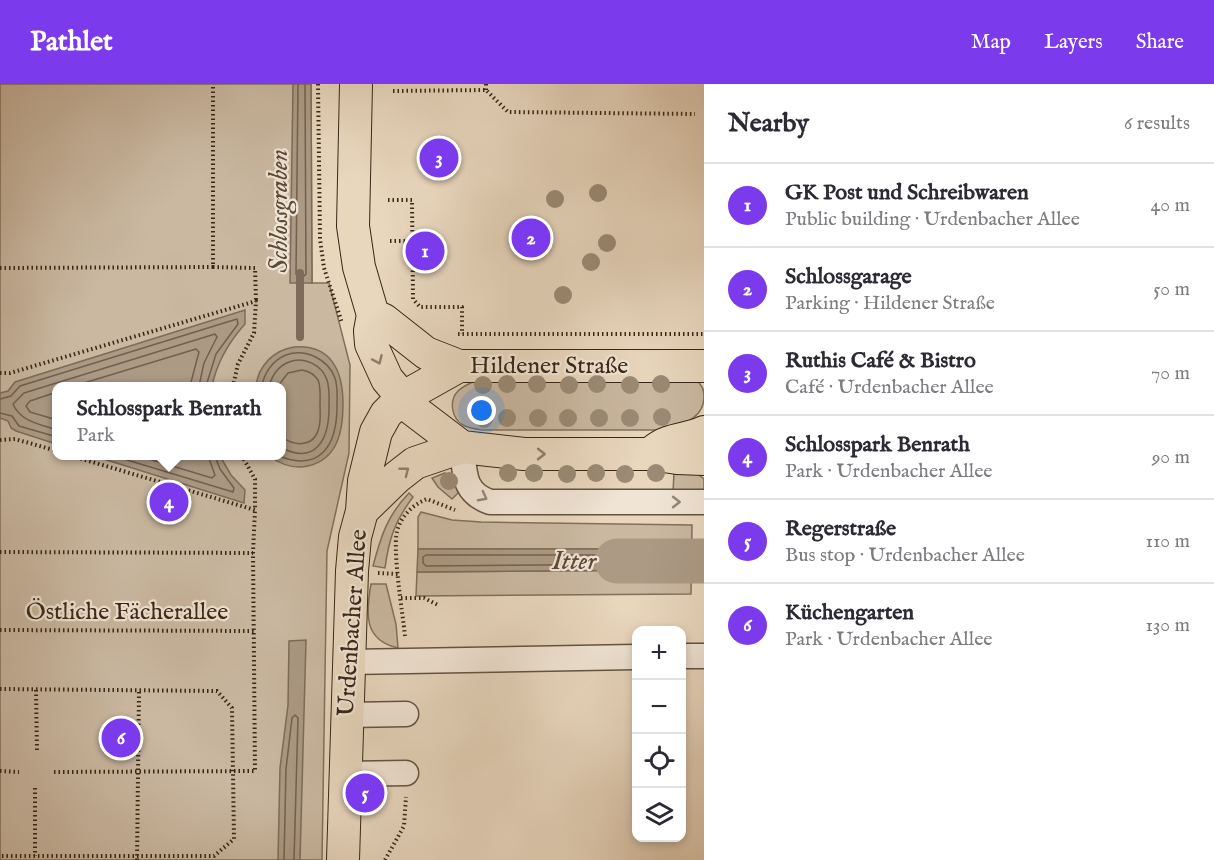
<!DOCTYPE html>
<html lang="en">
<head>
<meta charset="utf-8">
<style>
	body { margin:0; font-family:"IM FELL English",serif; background:#f7f7f7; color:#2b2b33 }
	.controls { position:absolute; right:18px; bottom:18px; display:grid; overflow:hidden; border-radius:12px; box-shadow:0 3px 9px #0003 }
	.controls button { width:54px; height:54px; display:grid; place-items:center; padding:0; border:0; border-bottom:2px solid #e1e1e2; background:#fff; color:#2b2b33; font:30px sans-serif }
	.you { position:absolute; left:482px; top:327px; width:21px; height:21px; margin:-15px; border:4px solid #fff; border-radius:50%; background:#1a73e8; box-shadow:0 0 0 9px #1a73e833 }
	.badge { display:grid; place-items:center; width:39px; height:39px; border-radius:50%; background:#7c3aed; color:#fff; font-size:20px; font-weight:700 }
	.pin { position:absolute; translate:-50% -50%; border:3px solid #fff; box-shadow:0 2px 6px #0006 }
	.popup { position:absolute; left:52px; top:298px; width:234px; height:78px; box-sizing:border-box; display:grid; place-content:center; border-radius:12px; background:#fff; filter:drop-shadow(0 2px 4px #0005); font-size:20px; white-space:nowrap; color:#7c7c81 }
	.popup b { font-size:22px; color:#2b2b33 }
	.popup::after { content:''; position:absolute; left:50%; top:100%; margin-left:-12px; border:12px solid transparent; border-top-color:#fff }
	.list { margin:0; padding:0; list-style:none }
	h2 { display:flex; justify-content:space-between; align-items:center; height:78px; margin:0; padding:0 24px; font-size:26px }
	h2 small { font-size:20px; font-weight:400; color:#7c7c81 }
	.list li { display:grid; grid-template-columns:39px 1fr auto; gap:18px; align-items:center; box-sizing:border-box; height:84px; padding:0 24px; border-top:2px solid #e1e1e2 }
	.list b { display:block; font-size:22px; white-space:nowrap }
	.list p { margin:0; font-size:20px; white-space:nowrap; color:#7c7c81 }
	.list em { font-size:20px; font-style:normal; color:#7c7c81 }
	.icon { flex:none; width:33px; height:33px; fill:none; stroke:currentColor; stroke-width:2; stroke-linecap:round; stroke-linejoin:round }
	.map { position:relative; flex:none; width:704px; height:776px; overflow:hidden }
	header { display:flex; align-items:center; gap:36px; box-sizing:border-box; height:84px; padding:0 30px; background:#7c3aed; color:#fff }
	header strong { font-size:28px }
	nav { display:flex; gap:33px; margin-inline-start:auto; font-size:21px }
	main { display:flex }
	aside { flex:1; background:#fff }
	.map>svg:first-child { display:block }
	.green { fill:#cab8a1; stroke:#80705c; stroke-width:1.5; fill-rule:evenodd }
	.water { fill:#ac9a85; stroke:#7d6c59; stroke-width:1.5 }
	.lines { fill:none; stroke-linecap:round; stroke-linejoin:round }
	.shore { stroke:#72604e; stroke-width:1.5 }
	.stream { stroke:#7d6c59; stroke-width:8 }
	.river { stroke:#ac9a85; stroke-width:45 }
	.minor-casing { stroke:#635340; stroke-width:27 }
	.major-casing { stroke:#372717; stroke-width:34 }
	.path { stroke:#372717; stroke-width:4; stroke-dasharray:1.5 3; stroke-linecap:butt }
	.minor { stroke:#f0e4d4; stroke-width:24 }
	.major { stroke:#e8d6bd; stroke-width:32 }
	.tree { fill:#9b8a75 }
	.oneway { stroke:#907e6a }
	.oneway2 { stroke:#948676 }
	.labels { text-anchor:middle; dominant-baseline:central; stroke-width:4.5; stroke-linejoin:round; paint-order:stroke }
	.street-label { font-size:24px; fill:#372717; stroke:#f0e4d4 }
	.water-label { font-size:26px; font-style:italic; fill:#5a4a38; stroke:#f0e4d4 }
</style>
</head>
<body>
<header>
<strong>Pathlet</strong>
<nav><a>Map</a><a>Layers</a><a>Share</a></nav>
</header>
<main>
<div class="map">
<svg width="704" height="776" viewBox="0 0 704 776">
	<rect width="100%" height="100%" fill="#e8d6bd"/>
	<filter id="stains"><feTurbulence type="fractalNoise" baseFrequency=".00333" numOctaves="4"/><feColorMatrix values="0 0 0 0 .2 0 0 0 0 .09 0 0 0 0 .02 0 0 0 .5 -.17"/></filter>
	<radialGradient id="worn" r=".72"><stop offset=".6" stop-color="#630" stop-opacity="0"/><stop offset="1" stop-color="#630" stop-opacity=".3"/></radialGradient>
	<path class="green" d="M0,0H311L312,199H329L350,281L349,369L327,467L322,776H0ZM57,302H282V372H57Z
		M480,295L696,296C702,301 704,305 704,313C704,334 683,340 666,346H482C475,345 468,344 463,341C451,334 449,316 458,307C464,301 473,298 480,295Z
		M674,387C686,387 695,386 704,395V410L673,409Z
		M445,389L461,406L452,415L438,403L432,394Z
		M409,409L413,413C395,437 389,454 385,484L373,482C381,452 387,432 409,409Z
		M421,428L452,436L481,438L692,441L691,510L416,512L417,488L678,486V465H418V433Z
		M371,500H386L396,540L398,564C363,556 366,529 371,500Z"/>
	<path class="water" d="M293,0H311L312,199H290Z
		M245,226V240C228,259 217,278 212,302H57L56,360L16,347L11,344L8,337L0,334V309L8,307L15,298Z
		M294,263C332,260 343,288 343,320C343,347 338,375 308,382C294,385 280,380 269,372H282V302H256C258,282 274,266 294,263Z
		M94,372H220L231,391L245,406L244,419Z
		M418,465H679L678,486L417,488Z
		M306,556L300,776H278L280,684L288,621L289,557Z"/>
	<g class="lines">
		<path class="shore" d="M298,0L296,190L298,193H303L306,190L305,0
			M74,302L196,265L199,268L190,302
			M262,302C264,289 273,276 286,271C305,264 328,275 335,294C338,303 337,313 337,322C337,359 322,389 279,372
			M269,302C272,292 278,282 289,278C304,272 322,281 327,296C330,305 329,315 329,324C329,355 316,381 282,364
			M278,302L288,289L302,286C309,287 314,290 318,296C321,303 320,312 320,320C320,327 321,336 319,343C315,363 295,363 282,353
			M57,308L30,317L26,322L30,328L57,336
			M0,315L11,312L20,302L237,235L238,240L216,270L206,302
			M0,329L12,332L19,342L57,353
			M57,346C39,340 20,337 13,320L24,309L215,250L217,253L204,279L199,302
			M114,372L233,408L234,404L220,385L215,372
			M139,372L212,394L215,391L208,372
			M426,471H670L672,473V478L670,480L426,482L423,479V473Z
			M284,776L286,685L292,634L295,631L298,634L294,776"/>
		<path class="stream" d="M300,253V189"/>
		<path class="river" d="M617,477H704"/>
		<defs>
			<path id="minor" d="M462,363C465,388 462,408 490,418H704
				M682,572H704
				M349,578L636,573
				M347,631L406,630
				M345,690L406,689"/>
			<path id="major" d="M356,0L353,142L359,183L373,231L370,247L371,260L387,295L412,325L462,363
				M373,231L384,236L426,269L459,282H704
				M655,366C669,354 688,356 704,348
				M362,427L397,393L415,379L462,363L524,370H650L677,374L704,375
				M343,776L352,487L355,453L362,427L364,397L376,348L386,330L402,314L459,282"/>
		</defs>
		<use href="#minor" class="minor-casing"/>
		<use href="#major" class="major-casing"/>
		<path class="path" d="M318,0L320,155L324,184L342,239
			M486,0V6
			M393,7L486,6L508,28L695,30
			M388,116H412L413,215L420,223H462V250
			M390,157H413
			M213,183L255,184L256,217
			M0,184L213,183V0
			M458,250H704
			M0,289H10L256,217L254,249L238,280L233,302
			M0,356L15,355L57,367
			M72,372L255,426V395L242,372
			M0,468L253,469
			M378,489L398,490
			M401,514H424L438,521
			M0,546L255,547
			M405,552C403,531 391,460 398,444C403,430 414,420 427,415L455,426
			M0,605L217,607L232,624L234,755L214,772H0
			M36,606L37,668
			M0,687L19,688
			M54,688L255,687L253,469L255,426
			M35,704V772
			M137,776L139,606
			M385,776L404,742L406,713"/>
		<use href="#minor" class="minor"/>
		<use href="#major" class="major"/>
	</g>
	<g class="tree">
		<circle cx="598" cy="109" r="9"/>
		<circle cx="555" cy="115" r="9"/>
		<circle cx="607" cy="159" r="9"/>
		<circle cx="591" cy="178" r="9"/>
		<circle cx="563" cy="211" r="9"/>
		<circle cx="507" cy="300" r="9"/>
		<circle cx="537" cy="300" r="9"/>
		<circle cx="597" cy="300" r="9"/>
		<circle cx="661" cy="300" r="9"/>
		<circle cx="483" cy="301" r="9"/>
		<circle cx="569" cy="301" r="9"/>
		<circle cx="630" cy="301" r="9"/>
		<circle cx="662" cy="333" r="9"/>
		<circle cx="507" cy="334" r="9"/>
		<circle cx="538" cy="334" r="9"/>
		<circle cx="568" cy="334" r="9"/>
		<circle cx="599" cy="334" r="9"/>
		<circle cx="630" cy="334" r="9"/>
		<circle cx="484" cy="335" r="9"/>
		<circle cx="508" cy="389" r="9"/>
		<circle cx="534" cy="389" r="9"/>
		<circle cx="596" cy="389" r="9"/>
		<circle cx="656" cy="389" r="9"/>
		<circle cx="567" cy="390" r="9"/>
		<circle cx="625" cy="390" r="9"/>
		<circle cx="449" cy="397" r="9"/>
	</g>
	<defs><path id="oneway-chevron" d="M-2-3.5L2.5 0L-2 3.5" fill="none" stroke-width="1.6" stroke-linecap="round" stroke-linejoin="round" transform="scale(1.5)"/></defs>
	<g class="oneway">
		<use href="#oneway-chevron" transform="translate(378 276) rotate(66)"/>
		<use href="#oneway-chevron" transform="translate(541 370)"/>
		<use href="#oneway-chevron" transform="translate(405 387) rotate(-38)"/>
	</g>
	<g class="oneway2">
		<use href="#oneway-chevron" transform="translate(483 413) rotate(28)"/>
		<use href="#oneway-chevron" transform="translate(676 418)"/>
	</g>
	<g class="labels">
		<g class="street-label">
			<text x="549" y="282">Hildener Straße</text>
			<text x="127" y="528">Östliche Fächerallee</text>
			<text transform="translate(353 539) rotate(-86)">Urdenbacher Allee</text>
		</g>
		<g class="water-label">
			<text transform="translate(279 127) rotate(-90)">Schlossgraben</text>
			<text x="574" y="477">Itter</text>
		</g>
	</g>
	<rect width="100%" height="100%" filter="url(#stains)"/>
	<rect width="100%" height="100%" fill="url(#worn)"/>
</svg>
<div class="controls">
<button>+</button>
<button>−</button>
<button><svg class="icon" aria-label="locate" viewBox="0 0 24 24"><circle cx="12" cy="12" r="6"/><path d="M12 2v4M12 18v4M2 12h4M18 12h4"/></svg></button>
<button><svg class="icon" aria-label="layers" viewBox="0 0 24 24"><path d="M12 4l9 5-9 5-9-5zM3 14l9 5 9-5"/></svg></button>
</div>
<div class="you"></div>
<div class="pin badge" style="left:425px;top:167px">1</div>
<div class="pin badge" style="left:531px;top:154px">2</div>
<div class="pin badge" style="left:439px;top:74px">3</div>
<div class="pin badge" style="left:169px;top:418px">4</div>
<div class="popup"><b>Schlosspark Benrath</b>Park</div>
<div class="pin badge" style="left:365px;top:709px">5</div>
<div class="pin badge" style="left:121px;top:654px">6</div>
</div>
<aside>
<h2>Nearby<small>6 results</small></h2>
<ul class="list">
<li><span class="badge">1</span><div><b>GK Post und Schreibwaren</b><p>Public building · Urdenbacher Allee</p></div><em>40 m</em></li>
<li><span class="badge">2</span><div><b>Schlossgarage</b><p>Parking · Hildener Straße</p></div><em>50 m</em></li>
<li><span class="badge">3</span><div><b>Ruthis Café &amp; Bistro</b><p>Café · Urdenbacher Allee</p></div><em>70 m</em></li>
<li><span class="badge">4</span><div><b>Schlosspark Benrath</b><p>Park · Urdenbacher Allee</p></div><em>90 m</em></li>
<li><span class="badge">5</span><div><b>Regerstraße</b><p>Bus stop · Urdenbacher Allee</p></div><em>110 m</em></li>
<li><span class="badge">6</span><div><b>Küchengarten</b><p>Park · Urdenbacher Allee</p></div><em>130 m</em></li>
</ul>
</aside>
</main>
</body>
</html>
